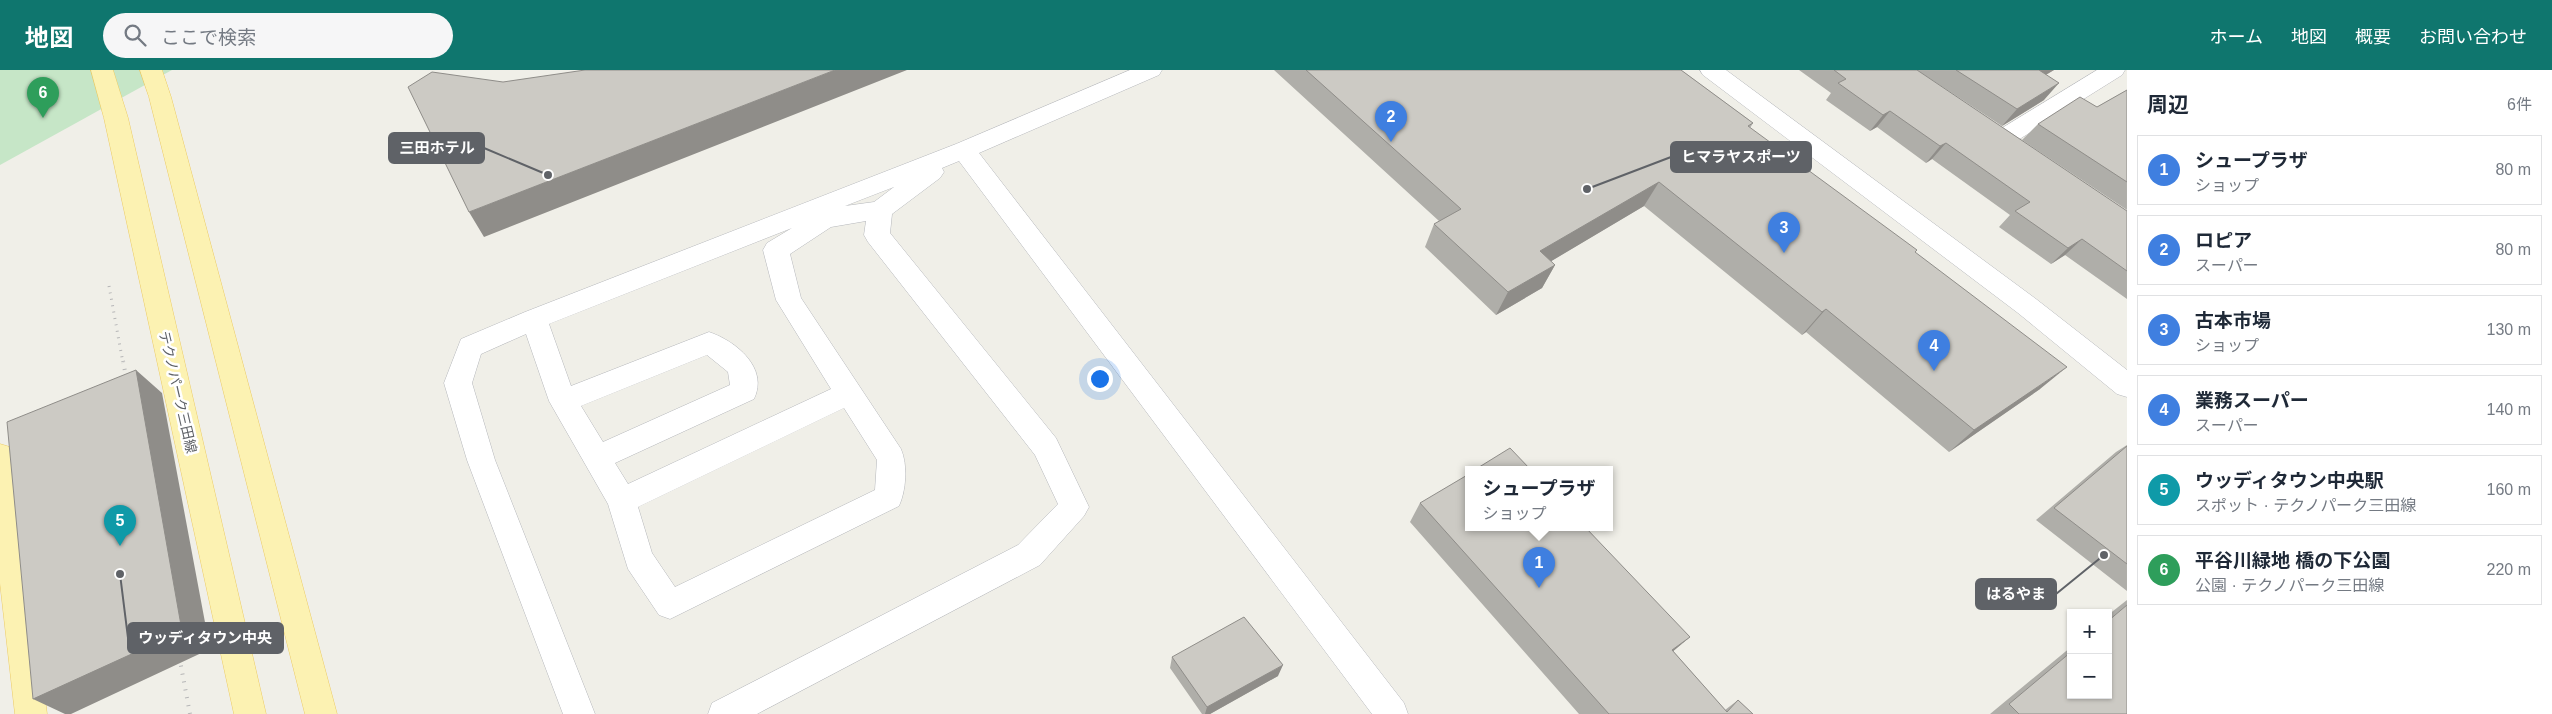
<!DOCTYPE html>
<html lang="ja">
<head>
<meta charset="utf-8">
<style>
	body { margin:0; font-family:Arial,"Noto Sans JP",sans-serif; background:#f6f6f7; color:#1f2937 }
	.controls { position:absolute; right:15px; bottom:15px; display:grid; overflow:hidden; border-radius:0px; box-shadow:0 1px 4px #0004 }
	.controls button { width:45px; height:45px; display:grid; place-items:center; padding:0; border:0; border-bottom:1px solid #e0e1e3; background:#fff; color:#1f2937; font:25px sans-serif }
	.you { position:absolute; left:1099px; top:308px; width:18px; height:18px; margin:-12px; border:4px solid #fff; border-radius:50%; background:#1a73e8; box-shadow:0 0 0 8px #1a73e833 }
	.badge { display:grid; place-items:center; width:32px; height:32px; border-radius:50%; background:#0f766e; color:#fff; font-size:16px; font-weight:700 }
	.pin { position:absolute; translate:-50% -41px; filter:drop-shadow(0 1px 2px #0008) }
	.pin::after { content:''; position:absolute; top:26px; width:18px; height:15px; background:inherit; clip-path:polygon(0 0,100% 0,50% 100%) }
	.popup { position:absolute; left:1465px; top:396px; width:148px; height:65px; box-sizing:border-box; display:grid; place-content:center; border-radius:0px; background:#fff; filter:drop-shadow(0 1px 4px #0005); font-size:16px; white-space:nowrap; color:#747a83 }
	.popup b { font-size:19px; color:#1f2937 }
	.popup::after { content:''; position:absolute; left:50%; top:100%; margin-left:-10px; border:10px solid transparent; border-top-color:#fff }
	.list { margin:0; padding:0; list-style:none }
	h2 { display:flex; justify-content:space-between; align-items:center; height:65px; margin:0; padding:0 20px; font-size:21px }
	h2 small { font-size:16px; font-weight:400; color:#747a83 }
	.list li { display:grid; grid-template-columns:32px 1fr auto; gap:15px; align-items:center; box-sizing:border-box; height:70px; margin:0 10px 10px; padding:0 10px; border:1px solid #e0e1e3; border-radius:0px }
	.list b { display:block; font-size:19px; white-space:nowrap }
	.list p { margin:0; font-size:16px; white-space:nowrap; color:#747a83 }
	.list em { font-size:16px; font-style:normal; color:#747a83 }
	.icon { flex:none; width:28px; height:28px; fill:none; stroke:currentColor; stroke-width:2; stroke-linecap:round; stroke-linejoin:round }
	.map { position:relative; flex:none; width:2127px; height:644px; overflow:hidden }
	header { display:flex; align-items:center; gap:30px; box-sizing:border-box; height:70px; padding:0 25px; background:#0f766e; color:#fff }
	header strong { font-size:24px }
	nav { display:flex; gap:28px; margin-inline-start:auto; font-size:18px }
	.search { width:350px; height:45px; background:#f6f6f7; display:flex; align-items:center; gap:12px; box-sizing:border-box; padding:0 18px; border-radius:28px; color:#747a83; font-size:19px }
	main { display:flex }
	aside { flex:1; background:#fff }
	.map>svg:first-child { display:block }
	.green { fill:#c6e6c7 }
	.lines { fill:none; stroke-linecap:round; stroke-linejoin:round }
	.minor-casing { stroke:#b5b7bb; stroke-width:1 }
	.major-casing { stroke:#eccb65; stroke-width:1 }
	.minor { fill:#fff; fill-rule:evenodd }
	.major { fill:#fcf2b2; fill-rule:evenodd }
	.rail-far1 { stroke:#b6b6b7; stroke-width:3; stroke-dasharray:1 5.5; stroke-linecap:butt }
	.rail { stroke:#b6b6b7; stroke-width:4; stroke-dasharray:1 7; stroke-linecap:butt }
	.wall { fill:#afaea9 }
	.shaded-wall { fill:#8f8d89 }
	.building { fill:#cccac4; stroke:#8f8d89 }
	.labels { text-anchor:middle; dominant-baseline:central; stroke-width:5; stroke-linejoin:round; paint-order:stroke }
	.street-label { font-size:14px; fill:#5f6267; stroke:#fff }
	.leader { fill:none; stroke:#5f6267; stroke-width:2 }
	.callout-dot { fill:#5f6267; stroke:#fff; stroke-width:2 }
	.callout { fill:#5f6267; stroke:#5f6267; stroke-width:2 }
	.callout-label { font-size:15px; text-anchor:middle; font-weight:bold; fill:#fff }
</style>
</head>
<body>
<header>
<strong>地図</strong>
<div class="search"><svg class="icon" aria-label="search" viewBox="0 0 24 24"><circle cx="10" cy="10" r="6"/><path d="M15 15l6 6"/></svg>ここで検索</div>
<nav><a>ホーム</a><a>地図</a><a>概要</a><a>お問い合わせ</a></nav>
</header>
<main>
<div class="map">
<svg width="2127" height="644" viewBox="0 0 2127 644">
	<rect width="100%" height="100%" fill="#f0efe8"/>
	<path class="green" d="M0,0H172L0,95Z"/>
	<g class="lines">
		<defs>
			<path id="minor" d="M1130,0H1162L1159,5L979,83L1404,633L1408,644H1372L959,91L942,98L944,102L940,108L892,144L890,163L1056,368L1089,437L1084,446L1040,495L757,644H708L712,633L1018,475L1058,434L1035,385L868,172L864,165L866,151L831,157L790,184L801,228L901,379C908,395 906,421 899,436L670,549L659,545L628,499L608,434L549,331L526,264L481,284L472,313L495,390L595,644H563L467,390L444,313L461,269L525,242L956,74ZM894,117L874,132L845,136ZM792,158L767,173L763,180L776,230L831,319L628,414L615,393L754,329C769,298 736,271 709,262L571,316L549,254ZM707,285L728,302L730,315L603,372L581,336ZM844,338L877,390L875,420L675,517L652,483L638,437Z
				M1700,0H1726L2036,229L2127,300V327L2117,324L2018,243L1703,5Z
				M2097,0H2125L2122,5L2010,75L2002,77L1994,75L1990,69L1994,63Z"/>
			<path id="major" d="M91,0H113L128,48L266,644H234L104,48Z
				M140,0H162L171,27L337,644H305L149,27Z
				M0,374L10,377L14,386L47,644H15L0,513Z"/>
		</defs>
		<use href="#minor" class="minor-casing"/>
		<use href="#major" class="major-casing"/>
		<use href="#minor" class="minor"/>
		<use href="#major" class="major"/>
		<path class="rail-far1" d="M109,216L123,293"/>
		<path class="rail" d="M123,291L128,317
			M178,580L190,644"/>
	</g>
	<path class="wall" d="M1274,0H1681L1753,53L1750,58L1915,183L2040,319L1949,382L1806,262L1802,265L1644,136L1551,191L1555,195L1542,218L1496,245L1425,177L1434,154L1439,151Z
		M1799,0H1917L2127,141V229L2065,185L2051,194L1999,157L2010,145L1932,89L1926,93L1877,57L1870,61L1826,30L1831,23Z
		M1917,0H2054L2046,5L2044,30L2002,56Z
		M2127,20V140L2022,70L2038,54L2097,37Z
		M2127,375V521L2036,450L2116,382Z
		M1420,433L1690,567L1673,581L1725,640L1738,630L1753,644H1579L1410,452Z
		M2127,530V644H1990L2071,577V625H2108V545Z
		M1172,587L1278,606L1210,644H1202L1170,598Z"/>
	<path class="shaded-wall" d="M835,0H907L484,167L469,142Z
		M2039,0H2054L2024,17Z
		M2059,13L2044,30L2002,56L2017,39Z
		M1890,41L1877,57L1870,61L1883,45Z
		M1946,73L1932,89L1926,93L1940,76Z
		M1659,112L1644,136L1528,205L1540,181Z
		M2082,169L2065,185L2051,194L2068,178Z
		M1555,195L1542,218L1496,245L1508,222Z
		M1826,239L1806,262L1802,265L1822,242Z
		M2067,297L2040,319L1949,382L1974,360Z
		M136,300L162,323L210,579L71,644H65L33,629Z
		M1690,567L1671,583L1672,580Z
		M1283,595L1278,606L1210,644H1205L1207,637Z"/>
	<path class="building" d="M585,0H835L469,142L408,17L432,2L503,12Z
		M1306,0H1681L1753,53L1748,56L1917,180L1915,182L2067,297L1974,360L1826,239L1822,242L1659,112L1540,181L1555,195L1508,222L1434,154L1461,139Z
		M1834,0H1917L2127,141V201L2082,169L2068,178L2015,141L2030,132L1946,73L1940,76L1890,41L1883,45L1838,13L1846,9Z
		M1956,0H2039L2059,13L2017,39Z
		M2127,20V112L2038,54L2080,27L2097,37Z
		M136,300L182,561L33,629L7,352Z
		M2127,376V494L2054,438Z
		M1510,378L1530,399H1476Z
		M1469,404V457H1585L1690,567L1672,580L1727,642L1738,630L1753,644H1609L1420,433Z
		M2127,535V644H2019L2009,634L2071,582V625H2108V551Z
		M1244,547L1283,595L1207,637L1172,587Z"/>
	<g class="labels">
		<g class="street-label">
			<text transform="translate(178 322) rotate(77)">テクノパーク三田線</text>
		</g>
	</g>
	<path class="leader" d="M548 105L484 78M1587 119L1671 87M2104 485L2056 524M120 504L128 568"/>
	<g class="callout-dot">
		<circle cx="548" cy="105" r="5"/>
		<circle cx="1587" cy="119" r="5"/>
		<circle cx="2104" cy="485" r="5"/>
		<circle cx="120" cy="504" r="5"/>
	</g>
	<g class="callout">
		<rect x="389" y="63" width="95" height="30" rx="5"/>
		<rect x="1671" y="72" width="140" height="30" rx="5"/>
		<rect x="1976" y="509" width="80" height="30" rx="5"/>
		<rect x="128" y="553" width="155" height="30" rx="5"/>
	</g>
	<g class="callout-label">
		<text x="437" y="83">三田ホテル</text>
		<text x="1741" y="92">ヒマラヤスポーツ</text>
		<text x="2016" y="529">はるやま</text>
		<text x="205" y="573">ウッディタウン中央</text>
	</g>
</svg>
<div class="controls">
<button>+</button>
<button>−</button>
</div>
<div class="you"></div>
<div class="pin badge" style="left:1539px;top:518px;background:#3f7fe0">1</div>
<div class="popup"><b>シュープラザ</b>ショップ</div>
<div class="pin badge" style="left:1391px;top:72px;background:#3f7fe0">2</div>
<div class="pin badge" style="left:1784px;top:183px;background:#3f7fe0">3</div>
<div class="pin badge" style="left:1934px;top:301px;background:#3f7fe0">4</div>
<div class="pin badge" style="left:120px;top:476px;background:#0f9aa8">5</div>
<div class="pin badge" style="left:43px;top:48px;background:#2e9e5b">6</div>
</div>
<aside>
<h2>周辺<small>6件</small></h2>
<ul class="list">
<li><span class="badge" style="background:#3f7fe0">1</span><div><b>シュープラザ</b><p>ショップ</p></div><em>80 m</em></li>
<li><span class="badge" style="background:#3f7fe0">2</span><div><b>ロピア</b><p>スーパー</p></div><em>80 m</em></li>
<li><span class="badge" style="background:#3f7fe0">3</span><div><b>古本市場</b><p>ショップ</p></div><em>130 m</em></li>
<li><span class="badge" style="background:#3f7fe0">4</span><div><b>業務スーパー</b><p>スーパー</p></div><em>140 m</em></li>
<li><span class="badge" style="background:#0f9aa8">5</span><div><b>ウッディタウン中央駅</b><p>スポット · テクノパーク三田線</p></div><em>160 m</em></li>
<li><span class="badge" style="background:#2e9e5b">6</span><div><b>平谷川緑地 橋の下公園</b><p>公園 · テクノパーク三田線</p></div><em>220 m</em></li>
</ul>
</aside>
</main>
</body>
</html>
